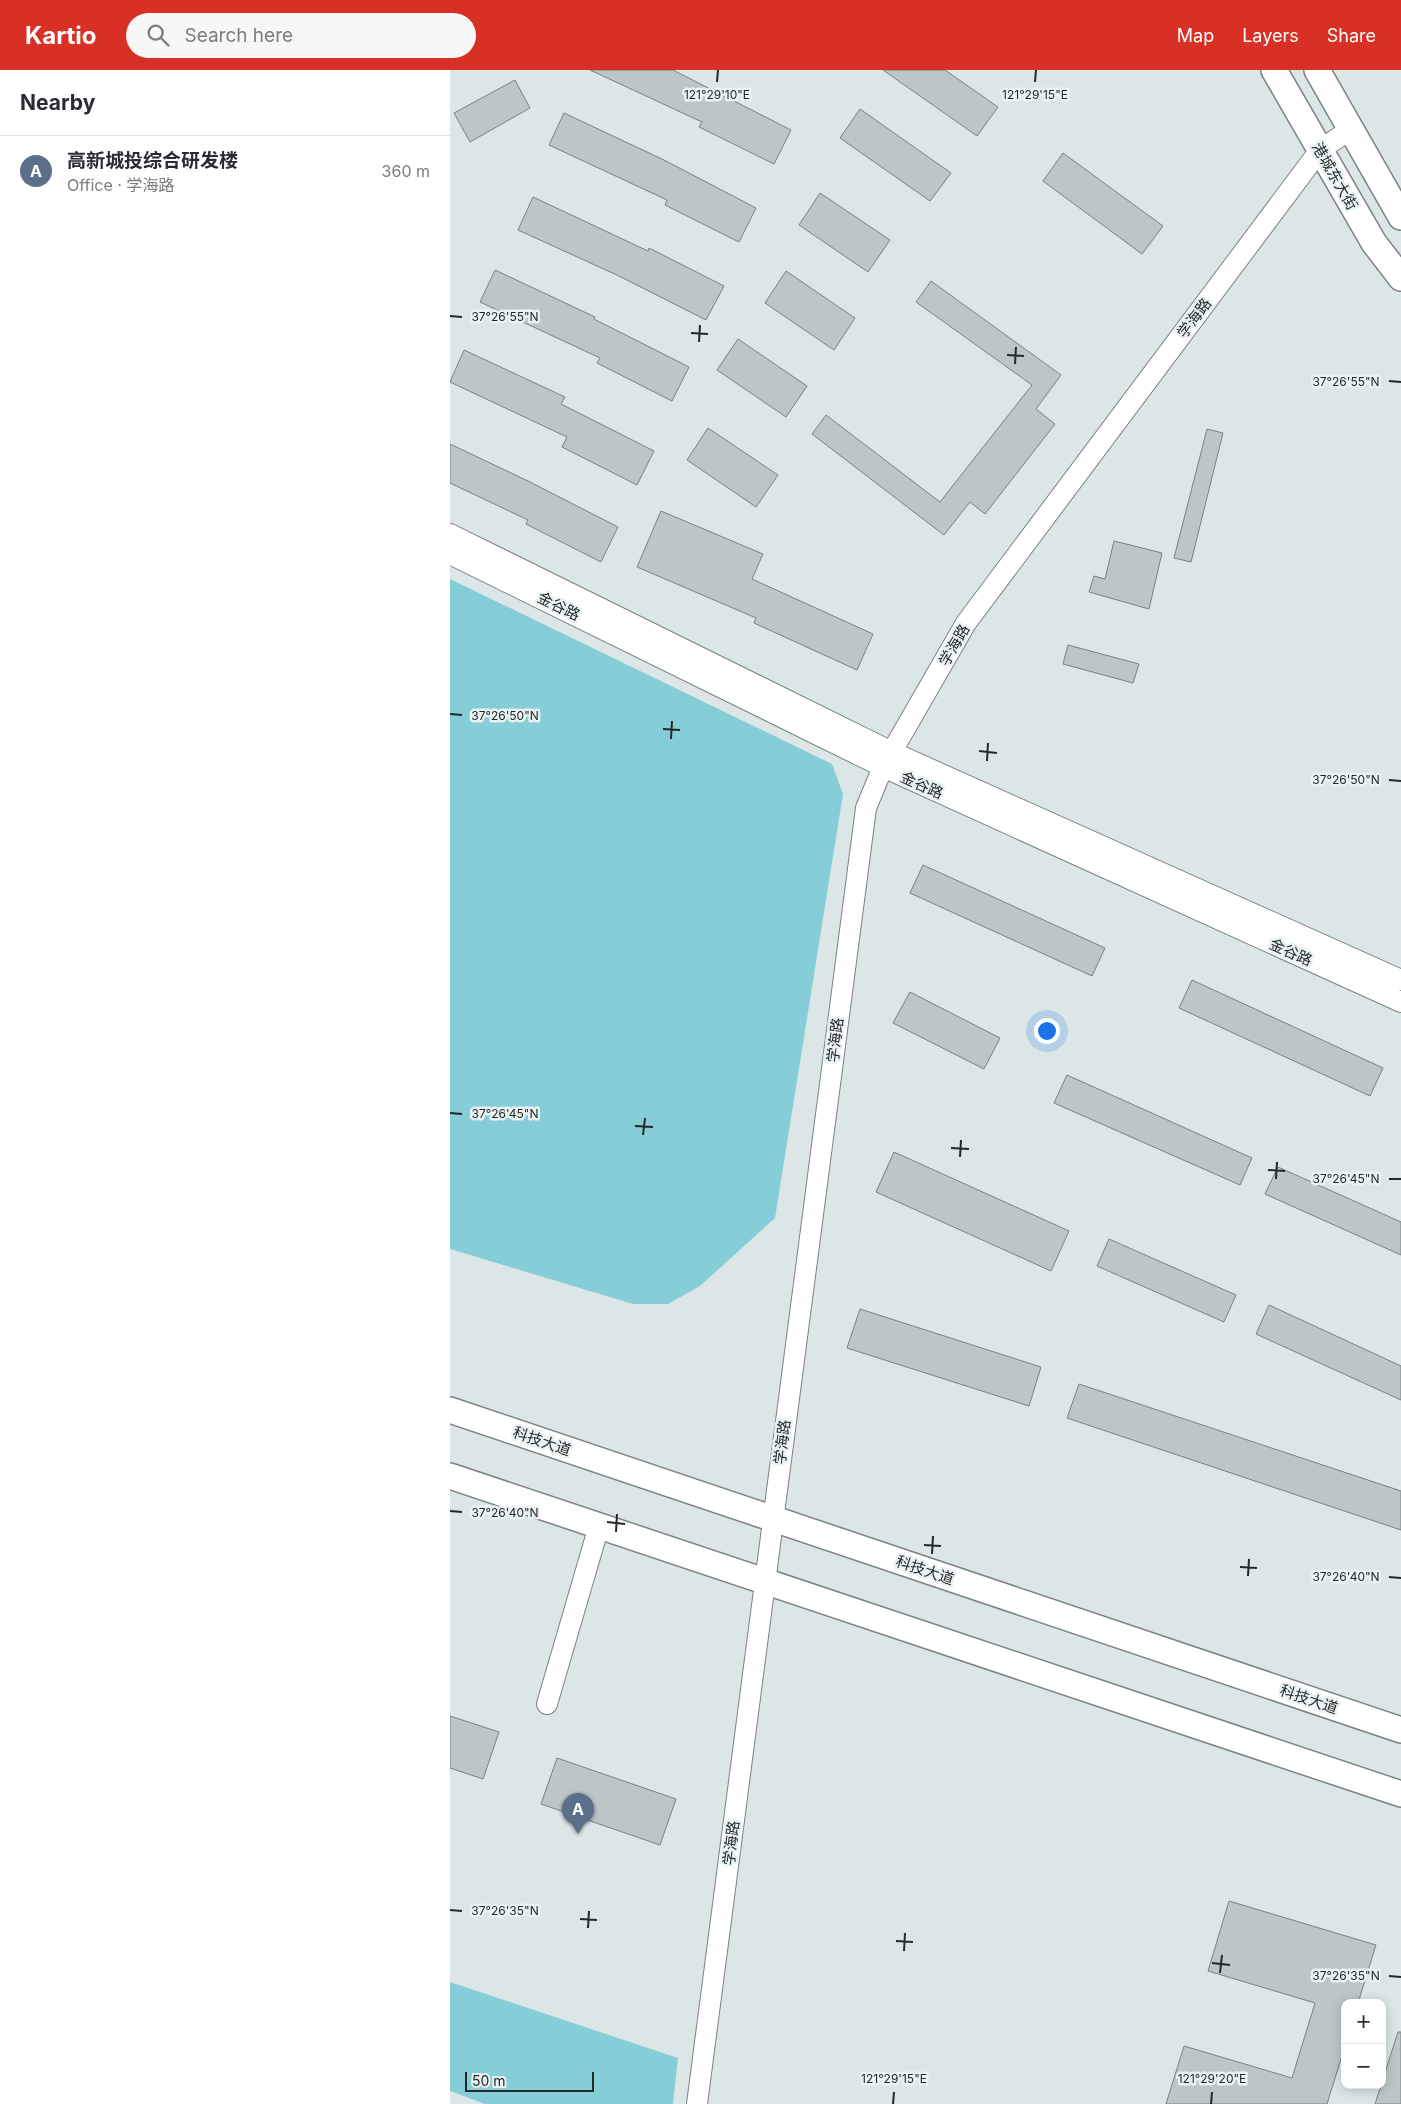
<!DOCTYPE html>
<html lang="en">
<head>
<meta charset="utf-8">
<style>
	body { margin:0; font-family:Inter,"Noto Sans SC",sans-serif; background:#f7f7f7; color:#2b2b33 }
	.controls { position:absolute; right:15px; bottom:15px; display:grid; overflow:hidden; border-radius:10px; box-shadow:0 2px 12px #0003 }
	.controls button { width:45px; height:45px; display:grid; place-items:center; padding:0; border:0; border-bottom:1px solid #e1e1e2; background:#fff; color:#2b2b33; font:25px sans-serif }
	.scale { position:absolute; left:15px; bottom:12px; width:129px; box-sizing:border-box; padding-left:5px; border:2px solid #242828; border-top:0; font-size:14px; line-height:18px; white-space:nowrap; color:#242828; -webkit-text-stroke:4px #eaf3f4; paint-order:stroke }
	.you { position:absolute; left:596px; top:960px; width:18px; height:18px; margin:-12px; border:4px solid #fff; border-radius:50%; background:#1a73e8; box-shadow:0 0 0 8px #1a73e833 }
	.badge { display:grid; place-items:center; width:32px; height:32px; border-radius:50%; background:#d93025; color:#fff; font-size:16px; font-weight:700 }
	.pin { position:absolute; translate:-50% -41px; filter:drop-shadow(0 1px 2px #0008) }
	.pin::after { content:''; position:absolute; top:26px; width:18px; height:15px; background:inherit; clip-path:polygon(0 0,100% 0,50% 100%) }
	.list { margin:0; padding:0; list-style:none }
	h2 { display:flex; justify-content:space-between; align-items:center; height:65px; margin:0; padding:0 20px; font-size:21px }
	h2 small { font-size:16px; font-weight:400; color:#7c7c81 }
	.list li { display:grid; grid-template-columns:32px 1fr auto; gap:15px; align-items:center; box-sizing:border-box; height:70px; padding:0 20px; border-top:1px solid #e1e1e2 }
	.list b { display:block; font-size:19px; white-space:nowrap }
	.list p { margin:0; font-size:16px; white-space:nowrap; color:#7c7c81 }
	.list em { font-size:16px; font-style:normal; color:#7c7c81 }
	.icon { flex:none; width:28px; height:28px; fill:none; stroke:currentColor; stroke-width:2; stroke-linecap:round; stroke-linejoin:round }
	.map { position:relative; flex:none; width:951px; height:2034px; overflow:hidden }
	header { display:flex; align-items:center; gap:30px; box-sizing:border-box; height:70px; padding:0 25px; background:#d93025; color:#fff }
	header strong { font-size:24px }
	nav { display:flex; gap:28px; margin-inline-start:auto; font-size:18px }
	.search { width:350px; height:45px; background:#f7f7f7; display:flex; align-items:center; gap:12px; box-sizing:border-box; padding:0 18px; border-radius:28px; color:#7c7c81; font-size:19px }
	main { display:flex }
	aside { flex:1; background:#fff }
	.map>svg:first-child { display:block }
	.green { fill:#86ced7 }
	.building { fill:#bdc6c7; stroke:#788081 }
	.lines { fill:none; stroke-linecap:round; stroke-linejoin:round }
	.minor-casing { stroke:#7a8283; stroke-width:22 }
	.major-casing { stroke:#7a8283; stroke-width:28 }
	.minor { stroke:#fff; stroke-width:20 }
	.major { stroke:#fff; stroke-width:25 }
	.ticks { fill:none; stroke:#242828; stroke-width:2 }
	.labels { text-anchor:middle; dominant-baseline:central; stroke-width:5; stroke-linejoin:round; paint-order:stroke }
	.street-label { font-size:15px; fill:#242828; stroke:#eaf3f4 }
	.ticks-label { font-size:12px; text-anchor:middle; fill:#242828; stroke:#eaf3f4; stroke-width:5; stroke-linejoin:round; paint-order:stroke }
</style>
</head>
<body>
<header>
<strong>Kartio</strong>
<div class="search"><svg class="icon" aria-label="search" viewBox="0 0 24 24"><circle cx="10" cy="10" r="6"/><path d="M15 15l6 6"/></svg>Search here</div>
<nav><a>Map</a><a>Layers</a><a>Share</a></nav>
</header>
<main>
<aside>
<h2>Nearby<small></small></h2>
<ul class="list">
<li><span class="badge" style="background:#5c6f8a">A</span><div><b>高新城投综合研发楼</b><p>Office · 学海路</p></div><em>360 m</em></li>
</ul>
</aside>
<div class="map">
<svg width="951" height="2034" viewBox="0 0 951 2034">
	<rect width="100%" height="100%" fill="#dde6e7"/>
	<path class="green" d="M0,509L382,694L393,724L325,1148L250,1216L218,1234H183L0,1179Z
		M0,1912L228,1988L223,2034H35L0,2021Z"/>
	<path class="building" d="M140,0H223L341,60L324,94L249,57L252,52Z
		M433,0H495L548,37L527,66Z
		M65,10L80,38L20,72L4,43Z
		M410,39L501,103L480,131L390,68Z
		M114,43L214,90L306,138L289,172L215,135L217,130L99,75Z
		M613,83L713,156L692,184L593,111Z
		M370,123L440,170L418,202L349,155Z
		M83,127L198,181L199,178L274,216L256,250L169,206L68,160Z
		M45,200L145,247L144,249L239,297L222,331L147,293L150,288L30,232Z
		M336,201L405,248L384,280L315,233Z
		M481,211L611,305L586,339L605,354L535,444L520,432L494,465L362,364L376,345L490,432L582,315L466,232Z
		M288,269L357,316L336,347L267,300Z
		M14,280L115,327L111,334L204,381L187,415L112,377L117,367L0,312Z
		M258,358L328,405L306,437L237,390Z
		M757,359L773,363L741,492L724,488Z
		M0,374L78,411L168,457L151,492L76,454L78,450L0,413Z
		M211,441L313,484L302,509L423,564L407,600L304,553L306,548L187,497Z
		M664,471L712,483L699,539L639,522L644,506L655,509Z
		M618,575L689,594L683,613L613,594Z
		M473,795L655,878L642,906L460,823Z
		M742,910L933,998L920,1026L729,938Z
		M460,922L550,968L534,999L443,953Z
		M617,1005L802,1088L790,1115L604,1033Z
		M444,1082L619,1161L601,1201L426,1122Z
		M828,1097L951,1152V1185L815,1124Z
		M659,1169L786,1225L774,1252L647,1196Z
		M819,1235L951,1296V1330L806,1264Z
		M410,1239L591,1297L579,1336L397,1278Z
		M629,1314L951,1421V1460L617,1348Z
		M0,1646L49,1662L33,1709L0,1698Z
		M107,1688L226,1729L210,1775L91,1734Z
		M779,1831L926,1875L908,1933H895V1976L877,2034H716L734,1976L842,2008L865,1933L758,1901Z
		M948,1962H951V2034H925Z"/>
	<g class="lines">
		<defs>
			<path id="minor" d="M0,464L442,682L951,910
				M0,484L433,697L951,932
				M97,1634L149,1456
				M247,2034L416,738L433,697L516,553L870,80L901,59"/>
			<path id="major" d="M824,0L924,173L951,208
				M867,0L951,147
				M0,1340L951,1660
				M0,1406L951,1724"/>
		</defs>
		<use href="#minor" class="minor-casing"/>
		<use href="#major" class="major-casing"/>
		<use href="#minor" class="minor"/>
		<use href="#major" class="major"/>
	</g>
	<path class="ticks" d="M267,12L268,0M585,12L586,0M0,246L12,247M241,263L258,264M249,272L250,255M557,285L574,286M565,294L566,277M939,311L951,312M0,644L12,645M213,659L230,660M221,669L222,651M529,681L547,683M537,691L538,673M939,710L951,711M0,1043L12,1044M185,1056L203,1057M193,1065L195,1048M501,1078L519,1079M510,1087L511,1070M818,1100L835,1101M826,1109L827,1092M939,1109H951M0,1441L12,1442M157,1452L175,1454M166,1462L167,1444M474,1475L491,1476M482,1484L483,1466M790,1497L807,1498M798,1506L799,1489M939,1507L951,1508M0,1840L12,1841M130,1849L147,1850M138,1858L139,1841M446,1871L463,1872M454,1881L455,1863M762,1893L780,1895M770,1903L772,1885M939,1906L951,1907M443,2034L444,2022M761,2034L762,2022"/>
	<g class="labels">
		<g class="street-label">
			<text transform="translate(885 106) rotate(60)">港城东大街</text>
			<text transform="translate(744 248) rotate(-53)">学海路</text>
			<text transform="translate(109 536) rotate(26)">金谷路</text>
			<text transform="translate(504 575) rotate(-60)">学海路</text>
			<text transform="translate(472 715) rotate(24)">金谷路</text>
			<text transform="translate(841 882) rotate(24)">金谷路</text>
			<text transform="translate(385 970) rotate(-83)">学海路</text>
			<text transform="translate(92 1371) rotate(19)">科技大道</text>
			<text transform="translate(332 1372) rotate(-83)">学海路</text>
			<text transform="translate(475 1500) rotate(19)">科技大道</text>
			<text transform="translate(859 1629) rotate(19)">科技大道</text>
			<text transform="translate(281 1773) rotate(-83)">学海路</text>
		</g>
	</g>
	<g class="ticks-label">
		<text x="267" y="29">121°29'10"E</text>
		<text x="585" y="29">121°29'15"E</text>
		<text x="55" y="251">37°26'55"N</text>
		<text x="896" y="316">37°26'55"N</text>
		<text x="55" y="650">37°26'50"N</text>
		<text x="896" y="714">37°26'50"N</text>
		<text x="55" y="1048">37°26'45"N</text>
		<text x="896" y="1113">37°26'45"N</text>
		<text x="55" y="1447">37°26'40"N</text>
		<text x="896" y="1511">37°26'40"N</text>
		<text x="55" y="1845">37°26'35"N</text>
		<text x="896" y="1910">37°26'35"N</text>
		<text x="444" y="2013">121°29'15"E</text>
		<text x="762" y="2013">121°29'20"E</text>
	</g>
</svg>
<div class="controls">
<button>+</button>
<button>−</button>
</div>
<div class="scale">50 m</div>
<div class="you"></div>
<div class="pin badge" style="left:128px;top:1764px;background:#5c6f8a">A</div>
</div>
</main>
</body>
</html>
